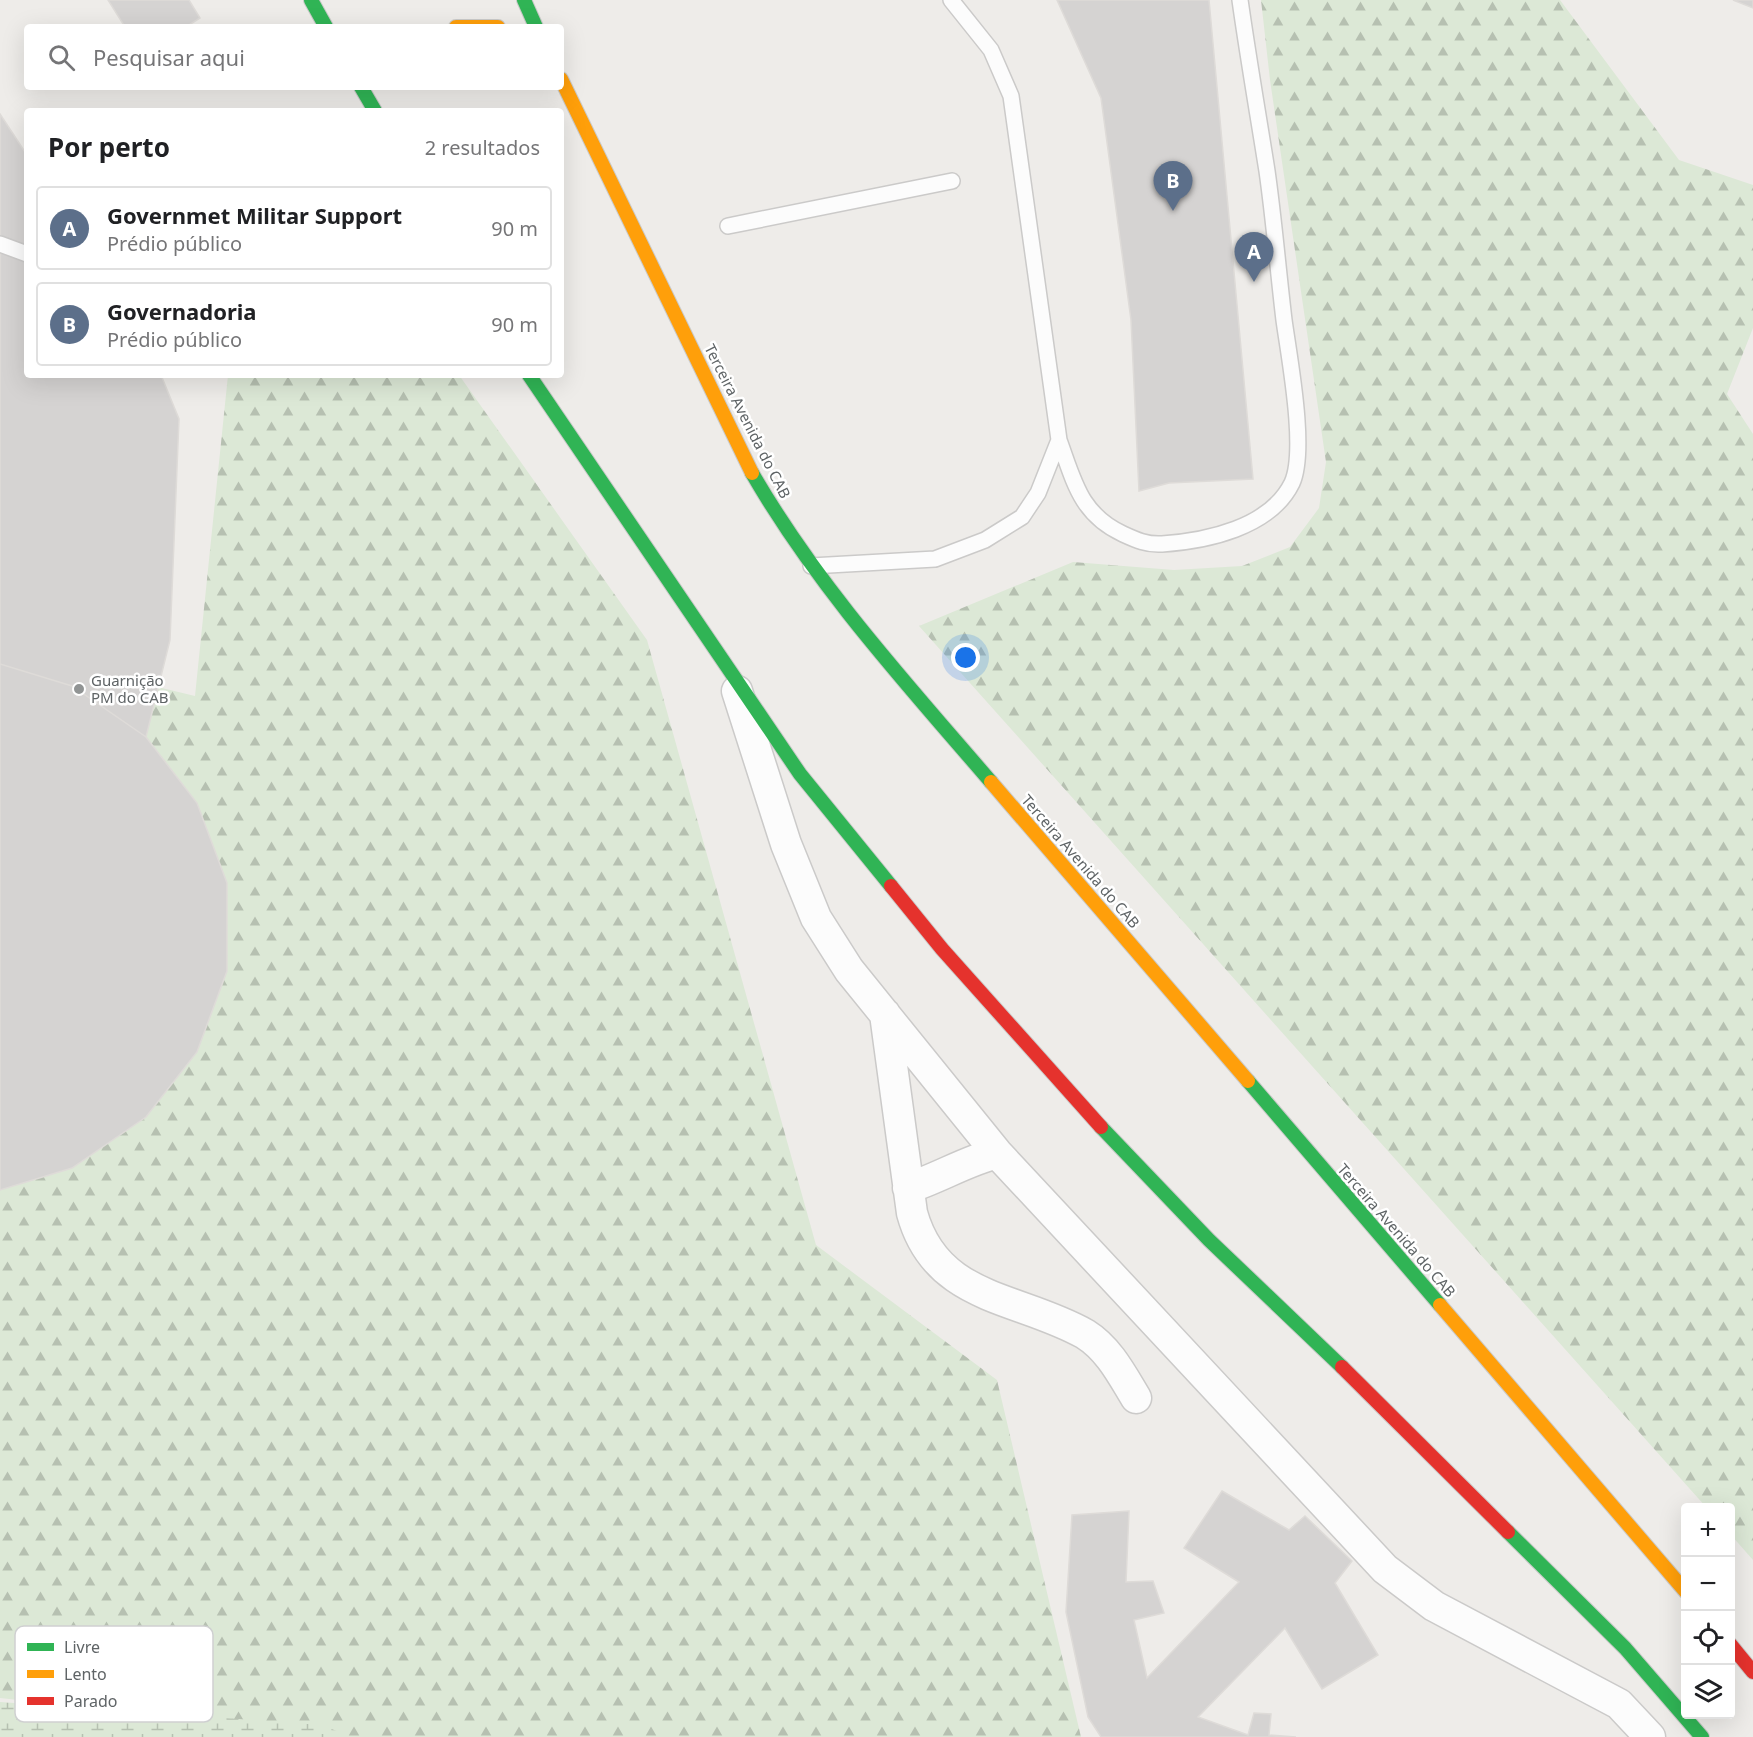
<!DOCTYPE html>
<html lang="pt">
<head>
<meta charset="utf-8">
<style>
	body { margin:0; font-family:"Noto Sans",sans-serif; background:#f2f2f2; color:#202124 }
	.controls { position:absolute; right:18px; bottom:18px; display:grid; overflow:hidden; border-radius:6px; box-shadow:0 6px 24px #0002 }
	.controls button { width:54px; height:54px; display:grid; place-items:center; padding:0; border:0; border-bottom:2px solid #e0e0e0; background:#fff; color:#202124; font:30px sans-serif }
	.you { position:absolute; left:966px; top:658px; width:21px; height:21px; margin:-15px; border:4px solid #fff; border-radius:50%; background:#1a73e8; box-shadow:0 0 0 9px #1a73e833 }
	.badge { display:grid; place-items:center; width:39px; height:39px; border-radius:50%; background:#ea580c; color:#fff; font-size:20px; font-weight:700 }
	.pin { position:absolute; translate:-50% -50px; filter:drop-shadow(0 2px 3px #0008) }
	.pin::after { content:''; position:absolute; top:32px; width:21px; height:18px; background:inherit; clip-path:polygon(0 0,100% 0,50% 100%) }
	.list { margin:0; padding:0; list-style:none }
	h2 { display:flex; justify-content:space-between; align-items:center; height:78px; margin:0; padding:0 24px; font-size:26px }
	h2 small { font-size:20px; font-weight:400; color:#757577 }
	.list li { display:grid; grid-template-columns:39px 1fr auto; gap:18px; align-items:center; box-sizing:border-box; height:84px; margin:0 12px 12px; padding:0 12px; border:2px solid #e0e0e0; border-radius:6px }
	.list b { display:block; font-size:22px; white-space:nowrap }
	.list p { margin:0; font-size:20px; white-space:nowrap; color:#757577 }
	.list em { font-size:20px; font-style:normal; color:#757577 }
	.icon { flex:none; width:33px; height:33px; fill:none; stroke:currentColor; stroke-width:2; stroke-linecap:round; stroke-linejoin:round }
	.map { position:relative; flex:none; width:1753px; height:1737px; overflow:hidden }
	.search { position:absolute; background:#fff; box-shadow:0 6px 24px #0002; left:24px; top:24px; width:540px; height:66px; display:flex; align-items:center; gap:15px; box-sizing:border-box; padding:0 21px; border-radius:6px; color:#757577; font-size:22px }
	.panel { position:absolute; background:#fff; box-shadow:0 6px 24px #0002; left:24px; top:108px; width:540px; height:270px; border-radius:6px }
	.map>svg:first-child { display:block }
	.forest { fill:url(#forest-firs) }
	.wetland { fill:url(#wetland-marsh) }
	.building { fill:#d5d3d2; stroke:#dedbd8; stroke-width:1.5 }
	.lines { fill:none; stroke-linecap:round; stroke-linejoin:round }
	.lane-casing { stroke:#cbcac9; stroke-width:18 }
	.street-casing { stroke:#cbcac9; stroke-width:33 }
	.fast-casing { stroke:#cacac9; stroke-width:16 }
	.slow-casing { stroke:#cacac9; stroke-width:16 }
	.jam-casing { stroke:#cacac9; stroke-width:16 }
	.lane { stroke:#fcfcfc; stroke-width:15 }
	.street { stroke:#fcfcfc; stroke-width:30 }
	.fast { stroke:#30b455; stroke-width:14 }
	.slow { stroke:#ff9f0a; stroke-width:14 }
	.jam { stroke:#e5322d; stroke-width:14 }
	.poi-dot { fill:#919494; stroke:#fff; stroke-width:2 }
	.labels { text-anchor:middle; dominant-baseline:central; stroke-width:5; stroke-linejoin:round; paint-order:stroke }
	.street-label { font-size:15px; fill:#5f6466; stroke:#fff }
	.poi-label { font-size:15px; fill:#5f6466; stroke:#fff; text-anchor:start }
	.key { fill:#fff; stroke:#cfd0d1; stroke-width:1.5 }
	.key-label { font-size:16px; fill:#5f6466 }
</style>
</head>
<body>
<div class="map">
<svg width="1753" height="1737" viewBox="0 0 1753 1737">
	<defs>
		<pattern id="forest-firs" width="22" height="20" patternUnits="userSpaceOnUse" patternTransform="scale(1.5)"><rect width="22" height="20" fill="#dce8d6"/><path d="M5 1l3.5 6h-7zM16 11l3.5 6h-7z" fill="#b6c0b1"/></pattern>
		<pattern id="wetland-marsh" width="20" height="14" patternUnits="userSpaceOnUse" patternTransform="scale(1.5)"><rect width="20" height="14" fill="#dce8d6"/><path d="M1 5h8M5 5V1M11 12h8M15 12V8" fill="none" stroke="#b6c0b1"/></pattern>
	</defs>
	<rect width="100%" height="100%" fill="#eeece9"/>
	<path class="forest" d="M1261,0H1560L1679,160L1753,185V328L1727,394L1753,434V1560L1731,1535L1730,1508L1706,1507L919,626L1073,562L1174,570L1242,566L1290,547L1319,508L1326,462L1270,80Z
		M228,375H459L647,640L816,1245L997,1380L1081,1737H334L323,1733L0,1698V649L195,696Z"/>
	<path class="wetland" d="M0,1702L322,1725L351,1737H0Z"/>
	<path class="building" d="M108,0H189L200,18L186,27H125Z
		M1057,0H1209L1253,479L1169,483L1139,491L1131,320L1101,98Z
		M1733,0H1753V8Z
		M0,114L27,155V375H161L179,419L170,640L146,737L197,803L227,883V971L197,1052L146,1117L72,1168L0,1190Z
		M0,664L72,686L146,737L197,803L227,883V971L197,1052L146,1117L72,1168L0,1190Z
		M1222,1491L1289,1530L1305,1516L1352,1561L1335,1583L1378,1655L1322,1689L1285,1628L1198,1717L1248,1735L1254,1713L1271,1714L1269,1735L1296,1737H1101L1088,1717L1066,1612L1072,1515L1129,1511L1126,1582L1153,1581L1164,1613L1134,1620L1147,1678L1239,1582L1184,1548Z"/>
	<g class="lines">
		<defs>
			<path id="lane" d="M728,226L952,181
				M0,244L27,254
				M1059,440C1074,481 1080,514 1123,534C1136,540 1147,545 1162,544C1206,541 1270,528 1292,483C1307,450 1289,357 1284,320C1278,270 1274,220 1267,171C1258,114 1248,57 1240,0
				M811,566L935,559L985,540L1022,517L1038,493L1059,440L1011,96L991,50L951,0"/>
			<path id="street" d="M737,691L786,844L816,918L849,970L997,1153L1385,1569L1434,1606L1619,1704L1650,1737
				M885,1014L912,1213C936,1301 1018,1296 1085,1334C1109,1349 1122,1375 1136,1398
				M908,1188C939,1178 966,1161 997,1153"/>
			<path id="fast" d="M311,0L326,27
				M524,0L536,27
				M361,87L375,111
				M529,375L800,774L891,886
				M752,473C818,587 906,683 991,782
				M1248,1081L1440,1305
				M1101,1127L1209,1240L1342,1367
				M1508,1532L1625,1648L1702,1737"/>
			<path id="slow" d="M456,27H498
				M561,79L752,473
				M991,782L1248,1081
				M1440,1305L1686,1592"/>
			<path id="jam" d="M891,886L942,949L1101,1127
				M1342,1367L1508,1532
				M1730,1644L1753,1672"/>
		</defs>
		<use href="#lane" class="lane-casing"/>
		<use href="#street" class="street-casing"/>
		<use href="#fast" class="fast-casing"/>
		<use href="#slow" class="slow-casing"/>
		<use href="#jam" class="jam-casing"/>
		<use href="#lane" class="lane"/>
		<use href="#street" class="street"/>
		<use href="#fast" class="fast"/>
		<use href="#slow" class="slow"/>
		<use href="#jam" class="jam"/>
	</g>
	<circle class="poi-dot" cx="79" cy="689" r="6"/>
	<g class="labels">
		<g class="street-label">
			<text transform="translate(748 421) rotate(63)">Terceira Avenida do CAB</text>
			<text transform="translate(1081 861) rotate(49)">Terceira Avenida do CAB</text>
			<text transform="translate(1397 1230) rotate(49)">Terceira Avenida do CAB</text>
		</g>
		<g class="poi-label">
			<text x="91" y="680">Guarnição<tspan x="91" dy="17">PM do CAB</tspan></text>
		</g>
	</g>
	<rect x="15" y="1626" width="198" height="96" rx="9" class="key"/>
	<rect x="27" y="1643" width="27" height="8" fill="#30b455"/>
	<rect x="27" y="1670" width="27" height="8" fill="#ff9f0a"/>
	<rect x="27" y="1697" width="27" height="8" fill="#e5322d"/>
	<g class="key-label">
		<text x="64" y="1653">Livre</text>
		<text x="64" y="1680">Lento</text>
		<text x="64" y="1707">Parado</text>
	</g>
</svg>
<div class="controls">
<button>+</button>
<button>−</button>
<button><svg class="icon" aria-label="locate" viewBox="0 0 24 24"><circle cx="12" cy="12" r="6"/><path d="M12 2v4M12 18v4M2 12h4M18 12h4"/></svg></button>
<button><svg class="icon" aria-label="layers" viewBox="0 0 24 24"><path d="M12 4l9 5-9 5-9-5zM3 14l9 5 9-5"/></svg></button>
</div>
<div class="you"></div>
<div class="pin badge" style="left:1254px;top:282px;background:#5c6f8a">A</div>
<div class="pin badge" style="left:1173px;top:211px;background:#5c6f8a">B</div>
<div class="search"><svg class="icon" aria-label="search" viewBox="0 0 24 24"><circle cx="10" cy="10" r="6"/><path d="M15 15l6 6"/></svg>Pesquisar aqui</div>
<section class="panel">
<h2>Por perto<small>2 resultados</small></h2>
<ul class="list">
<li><span class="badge" style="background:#5c6f8a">A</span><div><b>Governmet Militar Support</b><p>Prédio público</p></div><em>90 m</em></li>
<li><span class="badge" style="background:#5c6f8a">B</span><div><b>Governadoria</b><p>Prédio público</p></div><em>90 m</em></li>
</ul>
</section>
</div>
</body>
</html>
